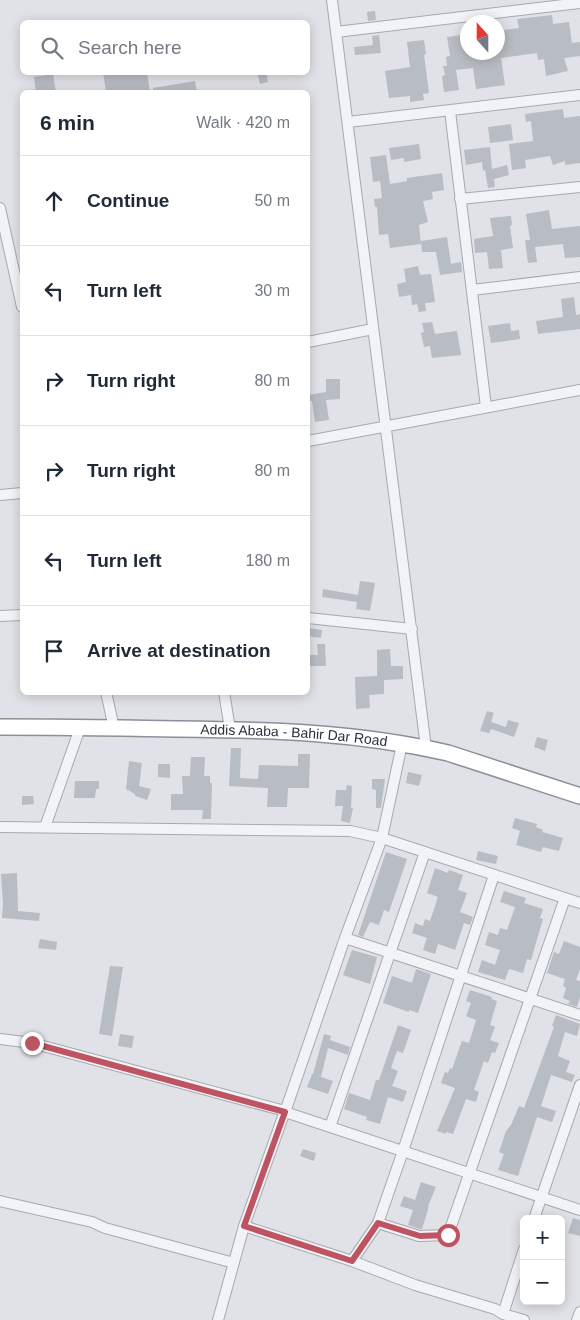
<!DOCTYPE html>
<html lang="en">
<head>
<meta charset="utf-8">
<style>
	body { margin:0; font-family:Arial,sans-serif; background:#f6f6f7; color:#1f2937 }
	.controls { position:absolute; right:15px; bottom:15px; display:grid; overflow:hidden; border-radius:8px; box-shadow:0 2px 12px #0003 }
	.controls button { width:45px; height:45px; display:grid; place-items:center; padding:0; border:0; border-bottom:1px solid #e0e1e3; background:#fff; color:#1f2937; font:25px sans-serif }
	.compass { position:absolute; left:460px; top:15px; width:45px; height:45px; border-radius:50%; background:#fff; box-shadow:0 2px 12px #0003; rotate:339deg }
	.stop { position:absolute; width:15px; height:15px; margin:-11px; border:4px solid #be5361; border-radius:50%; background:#fff }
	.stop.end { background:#be5361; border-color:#fff; box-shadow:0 1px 5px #0008 }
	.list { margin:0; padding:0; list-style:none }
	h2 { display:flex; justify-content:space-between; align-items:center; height:65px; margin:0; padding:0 20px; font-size:21px }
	h2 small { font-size:16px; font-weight:400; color:#747a83 }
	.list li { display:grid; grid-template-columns:32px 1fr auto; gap:15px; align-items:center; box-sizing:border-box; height:90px; padding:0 20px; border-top:1px solid #e0e1e3 }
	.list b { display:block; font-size:19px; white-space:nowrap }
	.list em { font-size:16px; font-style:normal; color:#747a83 }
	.icon { flex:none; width:28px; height:28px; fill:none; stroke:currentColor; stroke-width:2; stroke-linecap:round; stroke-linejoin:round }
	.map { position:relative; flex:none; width:580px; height:1320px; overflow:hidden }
	.search { position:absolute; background:#fff; box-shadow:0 2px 12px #0003; left:20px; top:20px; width:290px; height:55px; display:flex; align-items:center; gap:12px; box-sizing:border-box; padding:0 18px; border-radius:8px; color:#747a83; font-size:19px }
	.panel { position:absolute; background:#fff; box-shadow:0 2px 12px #0003; left:20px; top:90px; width:290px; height:605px; border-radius:8px }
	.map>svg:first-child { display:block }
	.building { fill:#b8bcc3 }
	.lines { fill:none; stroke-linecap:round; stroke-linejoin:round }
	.minor-casing { stroke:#a6a9b0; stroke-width:12 }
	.highway-casing { stroke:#89909c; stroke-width:18 }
	.minor { stroke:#f2f3f6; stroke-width:10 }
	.highway { stroke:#fff; stroke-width:15 }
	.route { stroke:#be5361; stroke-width:6 }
	.labels { text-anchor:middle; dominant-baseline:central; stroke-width:4; stroke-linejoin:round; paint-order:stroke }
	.street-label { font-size:14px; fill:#2a313c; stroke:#eff1f5 }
</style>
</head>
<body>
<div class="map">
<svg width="580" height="1320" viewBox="0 0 580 1320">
	<rect width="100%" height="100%" fill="#e0e2e7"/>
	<path class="building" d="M375,11L376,20L368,21L367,12Z
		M552,15L553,24L569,22L572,43L580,42V56L564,58L568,71L546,76L544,59L538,60L537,53L501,58L505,85L476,89L473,68L456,70L459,90L444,92L442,76L445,75L443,66H447L446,57L450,56L447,37L468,34V52H498V31L519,28L517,19Z
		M379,35L381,53L355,55L354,47L373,45L372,36Z
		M424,40L426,54L424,55L429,93L423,94L424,100L410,102V96L389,98L385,71L410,67L407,42Z
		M103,72H147L150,92H106Z
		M257,72H266L268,82L260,84Z
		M53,74L56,92H36L34,77Z
		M195,81L197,92H153V88Z
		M563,109L564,118L580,116V163L565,165V161L553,165L550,156L525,160L526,168L512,170L509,144L533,141L531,121L526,122L525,114Z
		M511,124L513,140L490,143L488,127Z
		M419,144L421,159L404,162V158L391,160L389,148Z
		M490,147L492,169L507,165L509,175L494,179L495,187L488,188L485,170L483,171L482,162L466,165L464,150Z
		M386,155L390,184L407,181V178L442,173L444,190L432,192L433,199L423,201L428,222L419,225L421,244L390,248L388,234L379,235L377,207H375L374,199L382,198L380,181L373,182L370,157Z
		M549,210L552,229L580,226V257L565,258L563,244L535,247L537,262L528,263L525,240H530L526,214Z
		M511,216L512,225L510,226L513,248L501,250L503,268L489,269L487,252L475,253L474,239L493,236L490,218Z
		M447,237L451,264L461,262L462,272L440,275L436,252H422L421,241Z
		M418,266L420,275L431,274L435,302L425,303L426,311L419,312L417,304L412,305L411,295L399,297L397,284L406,282L404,269Z
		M574,297L576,315L580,314V329L538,334L536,321L563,317L561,299Z
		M432,322L435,334L457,331L461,355L432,358L430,346L424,347L421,333L424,332L422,323Z
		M510,323L511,331L519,330L520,339L491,343L488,326Z
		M326,379H340V399L326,400L329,420L315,422L312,401H308V395L326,392Z
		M360,581L375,583L370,611L356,609L357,602L322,597L323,589L358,595Z
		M308,628L322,630L321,638L308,636Z
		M317,644H325L326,666H308V655H318Z
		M390,649L391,666H403V679L384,680V694L369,695L370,708L356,709L355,677L377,676V650Z
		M487,711L494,713L491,722L506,727L508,720L519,723L514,737L491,729L489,733L480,731Z
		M537,737L548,740L545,751L534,747Z
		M231,748H241L240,778L258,779L259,765L298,766V754H310L309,788H288L287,807H267L268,788L229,786Z
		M191,757H205L204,776H210V783H212L211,819H202L203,810H171V794H183L182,776H190Z
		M129,761L142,763L139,786L151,789L147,800L135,796V794L126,789Z
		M158,764H170V778L158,777Z
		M408,772L422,775L419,786L406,783Z
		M372,779H385L381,808H376V790L372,789Z
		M75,781H99V789H96L95,798H74Z
		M347,785L352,786L351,808H353L350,823L341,821L343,806H335L336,790H346Z
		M22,796H33L34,804L22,805Z
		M515,818L537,824L536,827L543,830L542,832L563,838L559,851L543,847L541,852L516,845L520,831L512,828Z
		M478,851L498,856L496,864L476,860Z
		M386,852L407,859L389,912L384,910L379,925L370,922L363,937L358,935Z
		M435,868L448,873L449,870L463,875L458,890L467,893L460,912L473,917L470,925L464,923L455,950L438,944L435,954L423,950L427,938L412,933L415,923L423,926L425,919L430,921L438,897L427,893Z
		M17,873L18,911L40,913L39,921L2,918L3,903L1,874Z
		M504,891L526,898L524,903L543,909L540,918L543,919L531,960L527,959L523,973L509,969L505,980L478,972L482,960L495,965L500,950L485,945L489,932L498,935L500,928L507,930L515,907L500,902Z
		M40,939L57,942L56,950L38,948Z
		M564,941L580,947V969L576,980L580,981V997L577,1007L568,1004L570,1001L563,998L566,988L563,986L565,979L547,973L554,952L559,954Z
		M352,950L377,957L370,984L343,975Z
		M110,966L123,967L112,1036L99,1034Z
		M416,969L431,974L418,1013L409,1010V1012L383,1003L392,976L412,983Z
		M470,990L492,997L491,999L497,1001L490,1025L495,1027L490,1040L499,1043L495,1053L492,1052L488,1063L484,1061L474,1090L479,1092L476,1102L466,1099L453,1134L446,1132V1134L437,1131L455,1088L441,1083L445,1072L448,1073L450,1068L452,1069L462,1041L469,1043L476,1020L466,1016L471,1003L466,1001Z
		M556,1015L580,1024L577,1036L565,1032L558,1056L570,1061L566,1072L575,1075L572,1082L551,1075L541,1106L556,1111L552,1122L537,1117L518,1176L498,1170L504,1154L499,1152L506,1131L511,1125L519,1106L524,1108L554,1027L552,1026Z
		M398,1025L411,1030L403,1053L397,1051L391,1068L398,1071L392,1086L407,1091L403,1102L388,1097L380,1124L366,1120L367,1117L344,1109L349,1093L370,1100L376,1080H379Z
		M120,1034L134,1036L132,1048L118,1046Z
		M324,1034L331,1036L330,1040L350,1047L348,1055L328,1048L321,1077L333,1081L328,1094L307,1087L312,1074H313Z
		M303,1149L316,1153L314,1161L300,1156Z
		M421,1182L436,1187L428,1206H429L422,1229H420L408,1225L413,1210L400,1206L404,1196L415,1200Z
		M573,1218L580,1220V1236L568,1233Z"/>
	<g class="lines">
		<defs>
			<path id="minor" d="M332,0L426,748
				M336,32L580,3
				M450,111L486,407
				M348,122L580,95
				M460,199L580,187
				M0,208L22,307
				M472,290L580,277
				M308,342L373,329
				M308,441L580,390
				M0,495L22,493
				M0,616L22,615
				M308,618L412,629
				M106,692L114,728
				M224,692L230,729
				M402,744L382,838L345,938L285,1112L580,1210
				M0,827L350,831L382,838L580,903
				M45,827L80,728
				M345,938L580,1015
				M0,1039L32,1043L285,1111L244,1226L218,1320
				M330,1127L425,852
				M0,1201L92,1222L105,1228L234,1263
				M534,1219L580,1085
				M378,1223L419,1236L448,1235L565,898
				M244,1226L352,1261L415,1285L495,1309L503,1314L524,1320
				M352,1261L378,1223L403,1151L494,875
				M503,1314L524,1249
				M577,1320L580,1312"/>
			<g id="highway">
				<path id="s1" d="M0,727C60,727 119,728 179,729C271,730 357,732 448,753L580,796"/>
			</g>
		</defs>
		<use href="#minor" class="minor-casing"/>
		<use href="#highway" class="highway-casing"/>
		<use href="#minor" class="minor"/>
		<use href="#highway" class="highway"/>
	</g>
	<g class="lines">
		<path class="route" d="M32,1043L285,1112L244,1226L352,1261L378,1223L420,1236L448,1235"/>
	</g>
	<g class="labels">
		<g class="street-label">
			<text stroke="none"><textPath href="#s1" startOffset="294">Addis Ababa - Bahir Dar Road</textPath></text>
		</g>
	</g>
</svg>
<div class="controls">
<button>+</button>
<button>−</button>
</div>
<svg class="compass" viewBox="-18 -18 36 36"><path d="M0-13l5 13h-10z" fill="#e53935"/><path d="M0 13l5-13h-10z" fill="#747a83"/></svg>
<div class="stop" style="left:448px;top:1235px"></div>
<div class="stop end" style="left:32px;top:1043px"></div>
<div class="search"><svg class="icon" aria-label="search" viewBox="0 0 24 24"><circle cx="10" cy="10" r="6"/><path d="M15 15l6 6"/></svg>Search here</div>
<section class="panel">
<h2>6 min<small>Walk · 420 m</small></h2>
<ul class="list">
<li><svg class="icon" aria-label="ahead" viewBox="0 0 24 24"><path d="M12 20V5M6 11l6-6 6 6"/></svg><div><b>Continue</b></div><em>50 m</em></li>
<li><svg class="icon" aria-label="left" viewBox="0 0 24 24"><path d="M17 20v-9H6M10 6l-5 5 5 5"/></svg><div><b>Turn left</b></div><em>30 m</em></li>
<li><svg class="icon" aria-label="right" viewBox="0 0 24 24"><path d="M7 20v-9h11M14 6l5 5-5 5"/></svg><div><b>Turn right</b></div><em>80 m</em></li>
<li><svg class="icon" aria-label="right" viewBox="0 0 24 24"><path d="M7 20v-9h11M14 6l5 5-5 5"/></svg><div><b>Turn right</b></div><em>80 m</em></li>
<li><svg class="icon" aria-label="left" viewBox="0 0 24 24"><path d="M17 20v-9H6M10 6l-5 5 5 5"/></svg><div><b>Turn left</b></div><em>180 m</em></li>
<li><svg class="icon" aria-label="arrive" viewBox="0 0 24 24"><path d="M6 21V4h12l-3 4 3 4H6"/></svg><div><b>Arrive at destination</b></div></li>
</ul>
</section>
</div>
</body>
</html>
